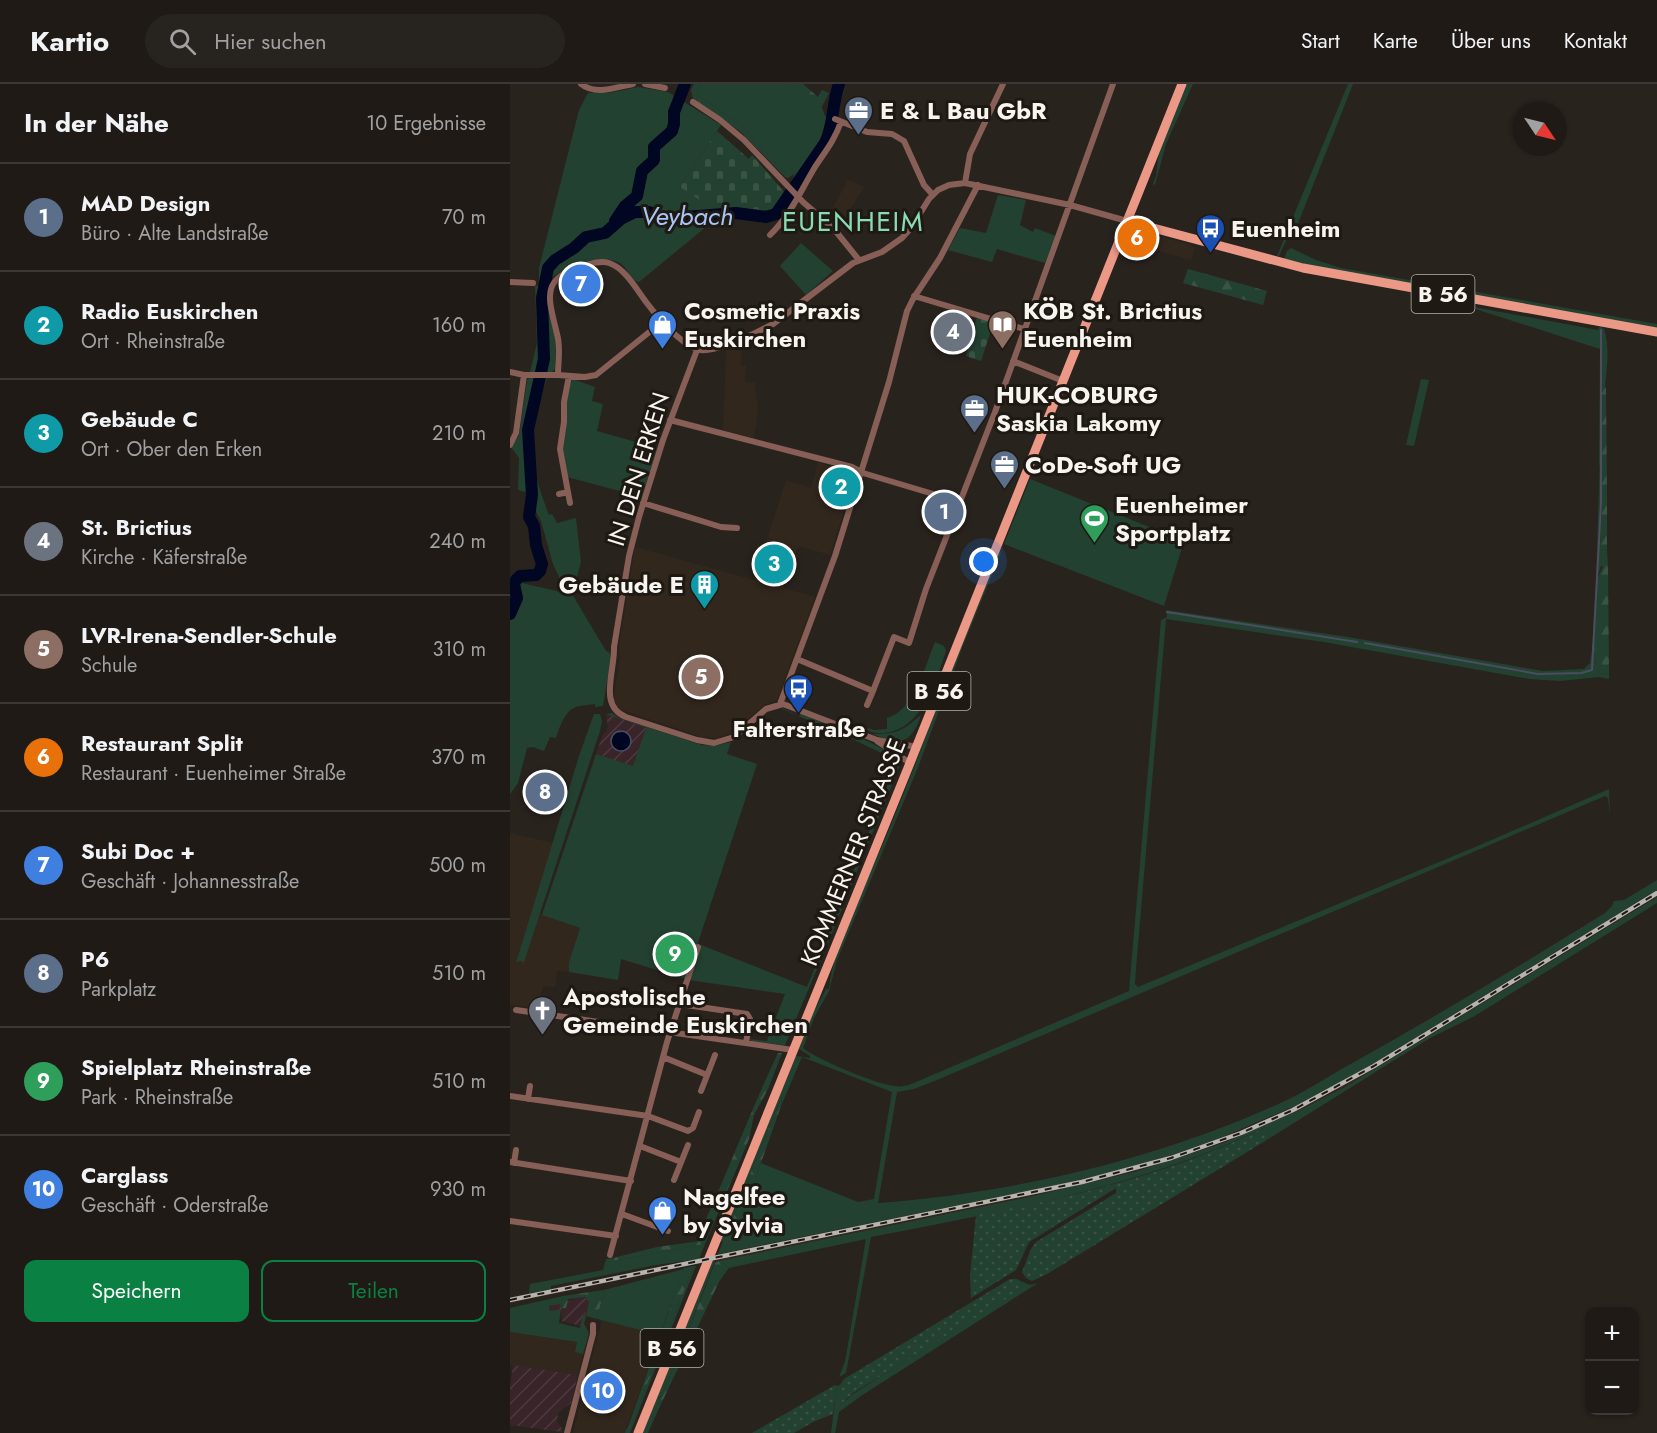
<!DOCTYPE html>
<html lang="de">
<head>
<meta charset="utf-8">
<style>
	body { margin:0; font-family:Jost,sans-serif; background:#27231f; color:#f1f3f6 }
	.controls { position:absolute; right:18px; bottom:18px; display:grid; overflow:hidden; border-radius:12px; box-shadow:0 2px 4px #0004 }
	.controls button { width:54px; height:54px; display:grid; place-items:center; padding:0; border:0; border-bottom:2px solid #3c3835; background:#1f1a16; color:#f1f3f6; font:30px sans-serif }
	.compass { position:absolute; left:1003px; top:18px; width:54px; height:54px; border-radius:50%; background:#1f1a16; box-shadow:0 2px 4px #0004; rotate:125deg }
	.you { position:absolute; left:474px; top:478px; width:21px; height:21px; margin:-15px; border:4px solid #fff; border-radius:50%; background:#1a73e8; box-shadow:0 0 0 9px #1a73e833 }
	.badge { display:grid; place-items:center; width:39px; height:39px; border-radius:50%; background:#0b8043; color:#fff; font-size:20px; font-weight:700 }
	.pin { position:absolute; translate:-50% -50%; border:3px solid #fff; box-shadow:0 2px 6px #0006 }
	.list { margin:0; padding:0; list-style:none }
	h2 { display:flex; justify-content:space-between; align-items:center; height:78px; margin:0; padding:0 24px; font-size:26px }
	h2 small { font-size:20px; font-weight:400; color:#a1a1a1 }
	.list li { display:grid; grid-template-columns:39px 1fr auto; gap:18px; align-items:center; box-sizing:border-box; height:108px; padding:0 24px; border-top:2px solid #3c3835 }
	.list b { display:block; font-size:22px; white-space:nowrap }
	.list p { margin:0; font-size:20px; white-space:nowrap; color:#a1a1a1 }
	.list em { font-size:20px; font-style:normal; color:#a1a1a1 }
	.actions { display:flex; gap:12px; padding:18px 24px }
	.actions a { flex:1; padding:14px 0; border:2px solid #0b8043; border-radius:12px; text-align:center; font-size:21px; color:#0b8043 }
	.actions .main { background:#0b8043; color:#fff }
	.icon { flex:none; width:33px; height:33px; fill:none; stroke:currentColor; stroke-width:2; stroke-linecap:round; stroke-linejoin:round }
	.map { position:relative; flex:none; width:1147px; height:1349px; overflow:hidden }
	header { display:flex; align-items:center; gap:36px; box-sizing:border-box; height:84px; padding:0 30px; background:#1f1a16; border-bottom:2px solid #3c3835 }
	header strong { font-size:28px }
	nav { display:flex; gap:33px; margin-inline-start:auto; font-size:21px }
	.search { width:420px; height:54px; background:#27231f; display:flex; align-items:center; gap:15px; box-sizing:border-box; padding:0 21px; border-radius:33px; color:#a1a1a1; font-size:22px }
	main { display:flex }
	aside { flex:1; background:#1f1a16 }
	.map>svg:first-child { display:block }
	.built { fill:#32271d }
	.industrial { fill:url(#industrial-furrows) }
	.green { fill:#234131; fill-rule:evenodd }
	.forest { fill:url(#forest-firs) }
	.cemetery { fill:url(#cemetery-stones) }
	.garden { fill:url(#garden-dots) }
	.water { fill:url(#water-ripples); stroke:#4b4d60; stroke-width:1.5 }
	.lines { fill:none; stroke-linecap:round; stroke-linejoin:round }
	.stream { stroke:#4b4d60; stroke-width:2 }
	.river { stroke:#010623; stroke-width:12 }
	.minor { stroke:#875f56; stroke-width:6 }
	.primary { stroke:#ec9887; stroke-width:9 }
	.rail-casing { stroke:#b8b3af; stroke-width:4.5 }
	.rail { stroke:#1f1914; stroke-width:2; stroke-dasharray:7; stroke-linecap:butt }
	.labels { text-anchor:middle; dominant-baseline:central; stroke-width:6; stroke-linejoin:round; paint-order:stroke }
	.shield { fill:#1f1914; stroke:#b7b2ae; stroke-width:1.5 }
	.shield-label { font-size:22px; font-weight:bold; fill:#f8f4f0 }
	.poi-label { font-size:24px; font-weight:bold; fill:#f8f4f0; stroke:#1f1914; text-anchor:start }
	.street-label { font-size:24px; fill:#f8f4f0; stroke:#1f1914 }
	.water-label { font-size:26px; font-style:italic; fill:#aac4f5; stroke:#1f1914 }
	.quarter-label { font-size:27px; letter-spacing:1.5px; fill:#89dbb2; stroke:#1f1914 }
</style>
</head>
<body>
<header>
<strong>Kartio</strong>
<div class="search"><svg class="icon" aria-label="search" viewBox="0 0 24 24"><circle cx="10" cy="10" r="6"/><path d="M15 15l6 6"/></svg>Hier suchen</div>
<nav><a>Start</a><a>Karte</a><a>Über uns</a><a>Kontakt</a></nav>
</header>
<main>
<aside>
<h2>In der Nähe<small>10 Ergebnisse</small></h2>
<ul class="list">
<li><span class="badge" style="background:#5c6f8a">1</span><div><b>MAD Design</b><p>Büro · Alte Landstraße</p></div><em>70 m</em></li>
<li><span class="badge" style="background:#0f9aa8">2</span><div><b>Radio Euskirchen</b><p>Ort · Rheinstraße</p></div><em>160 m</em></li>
<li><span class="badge" style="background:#0f9aa8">3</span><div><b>Gebäude C</b><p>Ort · Ober den Erken</p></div><em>210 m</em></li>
<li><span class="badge" style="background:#6b7280">4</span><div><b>St. Brictius</b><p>Kirche · Käferstraße</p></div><em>240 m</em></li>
<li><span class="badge" style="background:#8d6e63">5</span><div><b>LVR-Irena-Sendler-Schule</b><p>Schule</p></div><em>310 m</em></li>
<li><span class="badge" style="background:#e8710a">6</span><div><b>Restaurant Split</b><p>Restaurant · Euenheimer Straße</p></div><em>370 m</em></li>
<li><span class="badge" style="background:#3f7fe0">7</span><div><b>Subi Doc +</b><p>Geschäft · Johannesstraße</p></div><em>500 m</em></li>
<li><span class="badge" style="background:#5c6f8a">8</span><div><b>P6</b><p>Parkplatz</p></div><em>510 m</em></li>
<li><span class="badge" style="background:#2e9e5b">9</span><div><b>Spielplatz Rheinstraße</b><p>Park · Rheinstraße</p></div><em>510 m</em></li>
<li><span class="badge" style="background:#3f7fe0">10</span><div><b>Carglass</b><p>Geschäft · Oderstraße</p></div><em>930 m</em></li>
</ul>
<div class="actions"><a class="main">Speichern</a><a>Teilen</a></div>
</aside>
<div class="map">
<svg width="1147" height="1349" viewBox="0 0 1147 1349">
	<defs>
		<pattern id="industrial-furrows" width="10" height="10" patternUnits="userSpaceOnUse" patternTransform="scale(1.5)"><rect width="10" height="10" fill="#392529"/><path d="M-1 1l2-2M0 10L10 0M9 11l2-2" fill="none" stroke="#4d3a3e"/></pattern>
		<pattern id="forest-firs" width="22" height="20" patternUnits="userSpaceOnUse" patternTransform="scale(1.5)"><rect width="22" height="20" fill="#234131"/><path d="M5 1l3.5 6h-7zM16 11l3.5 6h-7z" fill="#395445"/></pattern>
		<pattern id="cemetery-stones" width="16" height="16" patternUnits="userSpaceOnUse" patternTransform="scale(1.5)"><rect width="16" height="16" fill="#234131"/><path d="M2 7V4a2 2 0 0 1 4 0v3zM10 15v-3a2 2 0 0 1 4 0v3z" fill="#395445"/></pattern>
		<pattern id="garden-dots" width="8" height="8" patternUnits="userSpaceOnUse" patternTransform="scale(1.5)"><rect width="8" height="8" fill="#234131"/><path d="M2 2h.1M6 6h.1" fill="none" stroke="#395445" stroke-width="1.8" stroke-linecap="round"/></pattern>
		<pattern id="water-ripples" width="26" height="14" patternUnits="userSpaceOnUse" patternTransform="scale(1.5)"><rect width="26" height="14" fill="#010623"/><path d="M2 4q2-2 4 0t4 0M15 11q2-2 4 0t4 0" fill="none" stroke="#272b43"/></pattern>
	</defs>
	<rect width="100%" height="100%" fill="#29231e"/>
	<path class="built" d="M338,96L354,103L329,144L317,134Z
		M623,145L681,161L685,164L681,176L616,158L620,147Z
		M230,259L232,270L231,282H236L235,298L245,299L248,328L244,354L213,346L216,265Z
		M308,379L340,387L344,390V395L320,471L288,462L273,504L305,513L267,616L254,621L222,649L207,654L192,653L112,626L104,618V612L110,574L109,562L125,463L244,496L276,396L301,404Z
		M0,749L43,759L23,827L70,844L59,878V888L47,887L45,903L33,902L28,924L0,921Z
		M1147,806V813L833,1004L792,1025L713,1059L624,1088L564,1104L205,1178L208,1170L609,1087L644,1077L741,1042L785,1022L846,990Z
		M189,1175L187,1180L0,1219V1213Z
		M92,1236L150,1251L115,1349H63Z
		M0,1248L67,1258L65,1268L73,1270L68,1291L0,1281Z"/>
	<path class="industrial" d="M96,630L136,644L123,683L86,670L93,650L96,648L98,643Z
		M73,1213L78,1216L79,1220L71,1242L52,1237L51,1225L40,1227L39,1222Z
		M3,1281L68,1291L61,1319L48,1329L47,1337L51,1343L52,1348L0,1341V1306Z"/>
	<path class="green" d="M191,0H280L312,24L315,32L326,38L323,54L289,107L281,101L284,90L278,94L275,93L276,90L231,41L186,10Z
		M677,0H683L656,60L645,101L643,100L646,92L649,69Z
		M838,0H843L781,157L782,151L779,150L769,172H767Z
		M128,3L158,8L211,41L170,103L206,126L209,122L257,127L266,124L278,107L284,113L270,132L264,136L229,133L216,134L202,138L129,198C120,196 118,184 110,179C89,168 56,183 39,195L41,199L37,221L46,253L45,285L42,288H34L36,269L33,217L35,200C25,218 35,264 30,288H20L27,259L25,202L29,201V184L69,26L78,9H99Z
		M488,111L516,116L510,141L523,148L525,144L546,152L535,179L487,165L482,178L438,166L450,144L476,149Z
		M291,159L323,187L296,211L270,182Z
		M781,164L806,176L831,184L1147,240V244L816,185L774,175L777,167Z
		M953,221L1088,246L1090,242L1094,245C1102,266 1094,306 1092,328C1091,347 1093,367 1089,385L1090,265Z
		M20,294H37C27,324 18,359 26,391C29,404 34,418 39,431L42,430L47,439L66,434L71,478L62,510L96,567L99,568L101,574L93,622L85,623V620C80,621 74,621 69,622C55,625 50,642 46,654L40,653L34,667L23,663L17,664L8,699L0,710V537C7,519 11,520 6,500L7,498L51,508L49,493L43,480L31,437L24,424L26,415L24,410L8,406L9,374L1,363L9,352L17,296Z
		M63,295L85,303L82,317L93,320L87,347L147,364L132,413L57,393C56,385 53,377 52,369C52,355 55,306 63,295Z
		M911,295L919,296L904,362L896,361Z
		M520,395L674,457L654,522L494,460Z
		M1089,405L1097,411V420L1091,422L1090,462L1091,465L1097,467L1098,482H1091L1086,498Z
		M489,468L491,469L454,559L407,686L327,876L319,907L304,934L293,964C306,975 368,1001 385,1002C390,1003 394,1002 399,1001L619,907L651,536L657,533L656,526L838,553L1033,587L1074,585L1080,579L1082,565L1090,590L1099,589V595L1089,593L1050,597L1019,595L814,558L656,535L626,884L625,900L628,903L970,761L1099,705L1100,732L1098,714L1095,712L427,996L404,1005L387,1008L368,1119C506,1109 654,1074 779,1015C802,1004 823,989 846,977C930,930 1013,880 1095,829L1102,822L1104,817L1114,816L1147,796V806L846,990L785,1022L708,1055L644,1077L577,1095L208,1170L213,1157L209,1158L286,972L300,974V972L289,965L302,931L316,905H319C324,858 356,800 376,753C412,666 444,577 479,490H481ZM292,973L382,1008L364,1115L348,1118L251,1079L228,1144L214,1155L272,1011L271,1022Z
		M425,558L434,562L436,567C425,599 410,652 367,649C359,648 352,644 344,642L345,640L364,646L377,645V634C406,625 414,584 425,558Z
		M272,624L289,632L291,630L347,652L381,669L388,678L389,683L323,847L275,961H272L241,957L240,955L257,957L275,910L179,896L191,861L297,903L386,680L382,674L338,653L272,625Z
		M102,629L109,634L192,661L204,662L221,658L217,670L247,680L176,895L111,875L108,896L59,888V878L70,844L32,831L86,670L123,682L136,644L96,630Z
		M84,630H90L92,637L90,647L13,881L12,877H9L6,879L69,672Z
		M411,631C400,662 392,660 362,650C388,650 392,647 411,631Z
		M1147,813V819L963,933L920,954L760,1054L756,1043C632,1103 495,1127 361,1153L336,1289L329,1293L335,1278L356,1155L219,1184L209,1177L519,1113L624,1088L713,1059L792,1025L833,1004Z
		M195,1160L189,1175L146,1181L41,1202V1205L19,1209L20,1200L93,1186L96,1175L103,1174L102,1177Z
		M205,1177L164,1282L152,1311L148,1314V1319L151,1320L138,1349H132L201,1178Z
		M184,1182H186L120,1349H115L116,1345L120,1343Z
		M174,1185L150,1251L87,1235L94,1206Z
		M511,1197L520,1201L528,1199L351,1312L329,1328L325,1349H321L327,1302L330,1301L334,1295L329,1322L343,1310L515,1200Z
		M53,1212L51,1224L50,1220L39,1222L40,1227L51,1225L49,1239L70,1244L73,1231L76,1232L74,1240L79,1249L73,1270L65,1268L67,1258L0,1248V1224Z"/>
	<path class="forest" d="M184,0H191L186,10L231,41L277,91L275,93L231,48L183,14L181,6Z
		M280,0H293L308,13L312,6L319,9L311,24Z
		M678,185L757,207L753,221L673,199Z
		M1095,303L1096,304L1097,411L1089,405L1092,306Z
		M1092,420H1097V467L1091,465L1090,462Z
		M1094,480L1098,482L1099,589L1090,590L1082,565L1086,498Z
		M268,969H272L258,1005L244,1031L239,1055L195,1160L102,1177L103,1174L147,1163L191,1157L188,1153C216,1093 239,1030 268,969Z
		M272,1011L271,1022L228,1144L238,1143L243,1149L235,1153L214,1156Z
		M209,1177L219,1184L210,1196L151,1320L146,1317L152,1311L164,1282L205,1179Z
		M184,1182L120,1343L117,1346L174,1184Z
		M94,1206L87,1235L76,1232L79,1218L75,1213L58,1215L56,1224H51L53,1212Z"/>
	<path class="cemetery" d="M207,47L239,75L242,71L275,109L262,127L210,122L206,127L170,103Z
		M467,233L481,237L480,242L482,243L471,277L456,272Z"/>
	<path class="garden" d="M756,1043L760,1054L537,1190L522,1197L516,1194L512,1188L521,1165L526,1158L606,1109V1104L519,1158L506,1186L461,1214L460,1192L466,1131C566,1113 665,1088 756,1043Z
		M500,1195H507L515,1200V1203L343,1309L328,1323L334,1295Z
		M325,1301L327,1302L323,1330L303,1338L284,1349H242Z"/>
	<path class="water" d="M101 657a10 10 0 1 1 20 0a10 10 0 1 1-20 0Z"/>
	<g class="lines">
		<path class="stream" d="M657,528L847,558
			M855,559L1028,590L1071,589L1082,586L1091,420V246"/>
		<path class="river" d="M105,137L115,122L127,112L132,87L144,76V63L162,47L164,40V28L175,0
			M0,530L7,514L4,500L6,496L10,492L26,491L30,487L32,480L26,461L24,442L19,433L22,411L18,346L34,275L32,214L38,184L45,176L64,164L76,153L95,149L111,135L125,128H139L150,133L163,134L226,129L256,133L266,130L315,59C324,41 322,19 329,0"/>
		<path class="minor" d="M71,0C86,12 106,3 123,0
			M135,0L155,4
			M183,18L210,36L234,56L293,118L324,145L349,176
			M325,35L357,48L382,50L394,57L414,101L423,111
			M455,99L460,70L493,0
			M260,151C281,130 290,108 305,83C316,66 323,59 331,38
			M0,198L23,199
			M404,212L514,245
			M187,266L153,356L129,433L119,472L104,563C105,587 88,622 116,633L187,656L204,659L224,653L256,625L273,620L367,656L407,663
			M503,277L553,297
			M0,288L14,291H48C48,278 51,263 47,250C39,215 29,195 72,182C81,180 90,176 99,179C115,184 127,206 136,218C147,233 169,258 186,265C203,272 248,248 263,240L343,179L372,168L392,154L401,144L419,115L428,106L439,101L455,99L560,121L617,137
			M48,291L75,293L86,291L153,237
			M59,292L54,318V338L50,365L60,419
			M160,336L342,383L353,389L450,418
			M0,361L6,349L14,291
			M49,410L58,408
			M133,419L211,443L227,444
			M287,575L363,607L384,553L399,559L416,505L485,328L603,0
			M270,620L325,472L379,298L397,227L403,215L430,174L468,101
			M357,621L363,607
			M367,657L400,679
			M170,920L237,930L240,935L236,959
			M6,926L283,966
			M153,973L197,991
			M191,1007L205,971
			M0,1012L138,1032L178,1047L183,1044L189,1028
			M18,1015L20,1002
			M130,1062L171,1078
			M0,1078L121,1097
			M4,1079L6,1066
			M164,1096L178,1061
			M112,1130L158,1147
			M0,1137L106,1152
			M150,1143L155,1123
			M100,1171L157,958L188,863
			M57,1349L83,1250V1241"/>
		<path class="primary" d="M617,137L793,184L1147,248
			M128,1349L400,679L672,0"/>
		<defs>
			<path id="rail" d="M0,1216L572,1098L661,1074L731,1049L783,1026L864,982L1147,809"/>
		</defs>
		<use href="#rail" class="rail-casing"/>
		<use href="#rail" class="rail"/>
	</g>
	<defs>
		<symbol id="office-pin" viewBox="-11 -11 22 30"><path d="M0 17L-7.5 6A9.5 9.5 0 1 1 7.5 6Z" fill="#5c6f8a" stroke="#1f1914"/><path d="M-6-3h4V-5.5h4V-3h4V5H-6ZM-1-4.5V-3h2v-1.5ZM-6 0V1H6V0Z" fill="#fff"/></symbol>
		<symbol id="bus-pin" viewBox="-11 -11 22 30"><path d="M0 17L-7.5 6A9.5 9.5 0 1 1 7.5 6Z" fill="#1a4fb4" stroke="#1f1914"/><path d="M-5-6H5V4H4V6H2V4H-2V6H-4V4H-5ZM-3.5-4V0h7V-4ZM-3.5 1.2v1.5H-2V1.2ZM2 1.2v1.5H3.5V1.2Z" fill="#fff"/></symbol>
		<symbol id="shop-pin" viewBox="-11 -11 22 30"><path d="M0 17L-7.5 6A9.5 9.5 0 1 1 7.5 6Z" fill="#3f7fe0" stroke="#1f1914"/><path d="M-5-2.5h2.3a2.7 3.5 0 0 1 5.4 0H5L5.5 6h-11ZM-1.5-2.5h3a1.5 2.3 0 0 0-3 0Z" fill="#fff"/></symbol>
		<symbol id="library-pin" viewBox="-11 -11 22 30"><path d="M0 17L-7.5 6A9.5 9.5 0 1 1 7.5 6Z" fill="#8d6e63" stroke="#1f1914"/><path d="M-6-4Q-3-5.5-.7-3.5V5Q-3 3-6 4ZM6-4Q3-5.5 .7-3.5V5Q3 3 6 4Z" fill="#fff"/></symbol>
		<symbol id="stadium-pin" viewBox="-11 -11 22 30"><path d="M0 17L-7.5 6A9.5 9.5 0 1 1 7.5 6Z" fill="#2e9e5b" stroke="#1f1914"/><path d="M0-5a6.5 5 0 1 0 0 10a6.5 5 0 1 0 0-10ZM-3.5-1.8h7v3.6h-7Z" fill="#fff"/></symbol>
		<symbol id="building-pin" viewBox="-11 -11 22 30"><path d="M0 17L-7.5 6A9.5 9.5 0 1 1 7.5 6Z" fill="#0f9aa8" stroke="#1f1914"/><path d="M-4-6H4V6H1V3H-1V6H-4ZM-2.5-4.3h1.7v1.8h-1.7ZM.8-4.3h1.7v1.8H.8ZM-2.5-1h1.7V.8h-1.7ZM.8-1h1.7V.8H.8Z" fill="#fff"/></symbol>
		<symbol id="church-pin" viewBox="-11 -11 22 30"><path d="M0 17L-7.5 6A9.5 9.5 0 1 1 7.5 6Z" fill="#6b7280" stroke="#1f1914"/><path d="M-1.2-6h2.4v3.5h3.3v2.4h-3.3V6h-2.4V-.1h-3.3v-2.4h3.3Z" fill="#fff"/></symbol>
	</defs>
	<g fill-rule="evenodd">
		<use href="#office-pin" x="332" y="10" width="33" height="45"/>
		<use href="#bus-pin" x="684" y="128" width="33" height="45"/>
		<use href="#shop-pin" x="136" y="224" width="33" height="45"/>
		<use href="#library-pin" x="476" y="224" width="33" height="45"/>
		<use href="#office-pin" x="448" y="308" width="33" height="45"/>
		<use href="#office-pin" x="478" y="364" width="33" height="45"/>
		<use href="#stadium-pin" x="568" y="418" width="33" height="45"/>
		<use href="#building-pin" x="178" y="484" width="33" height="45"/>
		<use href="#bus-pin" x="272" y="588" width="33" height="45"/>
		<use href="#church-pin" x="16" y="910" width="33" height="45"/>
		<use href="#shop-pin" x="136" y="1110" width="33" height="45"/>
	</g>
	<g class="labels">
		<g class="shield">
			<rect x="901.5" y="191" width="63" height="38" rx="4.5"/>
			<rect x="397.5" y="588" width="63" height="38" rx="4.5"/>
			<rect x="130.5" y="1245" width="63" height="38" rx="4.5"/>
		</g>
		<g class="shield-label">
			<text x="933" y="210">B 56</text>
			<text x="429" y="607">B 56</text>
			<text x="162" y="1264">B 56</text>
		</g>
		<g class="poi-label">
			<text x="370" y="26">E &amp; L Bau GbR</text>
			<text x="721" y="144">Euenheim</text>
			<text x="174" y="226">Cosmetic Praxis<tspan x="174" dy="28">Euskirchen</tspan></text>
			<text x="513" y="226">KÖB St. Brictius<tspan x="513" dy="28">Euenheim</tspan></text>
			<text x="486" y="310">HUK-COBURG<tspan x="486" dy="28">Saskia Lakomy</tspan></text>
			<text x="515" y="380">CoDe-Soft UG</text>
			<text x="605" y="420">Euenheimer<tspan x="605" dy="28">Sportplatz</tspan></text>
			<text x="174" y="500" text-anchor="end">Gebäude E</text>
			<text x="289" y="644" text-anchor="middle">Falterstraße</text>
			<text x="53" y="912">Apostolische<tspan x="53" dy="28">Gemeinde Euskirchen</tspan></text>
			<text x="173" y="1112">Nagelfee<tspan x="173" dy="28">by Sylvia</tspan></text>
		</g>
		<g class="street-label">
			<text transform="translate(128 385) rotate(-73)">IN DEN ERKEN</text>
			<text transform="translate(343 768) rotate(-68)">KOMMERNER STRASSE</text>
		</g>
		<g class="water-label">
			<text x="177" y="132">Veybach</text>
		</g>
		<g class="quarter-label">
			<text x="343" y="137">EUENHEIM</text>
		</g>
	</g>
</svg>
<div class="controls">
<button>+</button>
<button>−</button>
</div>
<svg class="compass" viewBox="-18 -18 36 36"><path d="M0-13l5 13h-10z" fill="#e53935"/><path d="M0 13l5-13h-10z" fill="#a1a1a1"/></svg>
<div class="you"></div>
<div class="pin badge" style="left:434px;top:428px;background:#5c6f8a">1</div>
<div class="pin badge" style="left:331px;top:403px;background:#0f9aa8">2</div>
<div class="pin badge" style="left:264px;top:480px;background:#0f9aa8">3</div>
<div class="pin badge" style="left:443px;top:248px;background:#6b7280">4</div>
<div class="pin badge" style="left:191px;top:593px;background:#8d6e63">5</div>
<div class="pin badge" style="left:627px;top:154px;background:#e8710a">6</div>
<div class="pin badge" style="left:71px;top:200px;background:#3f7fe0">7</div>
<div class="pin badge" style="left:35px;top:708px;background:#5c6f8a">8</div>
<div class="pin badge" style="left:165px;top:870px;background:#2e9e5b">9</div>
<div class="pin badge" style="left:93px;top:1307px;background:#3f7fe0">10</div>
</div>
</main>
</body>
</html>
